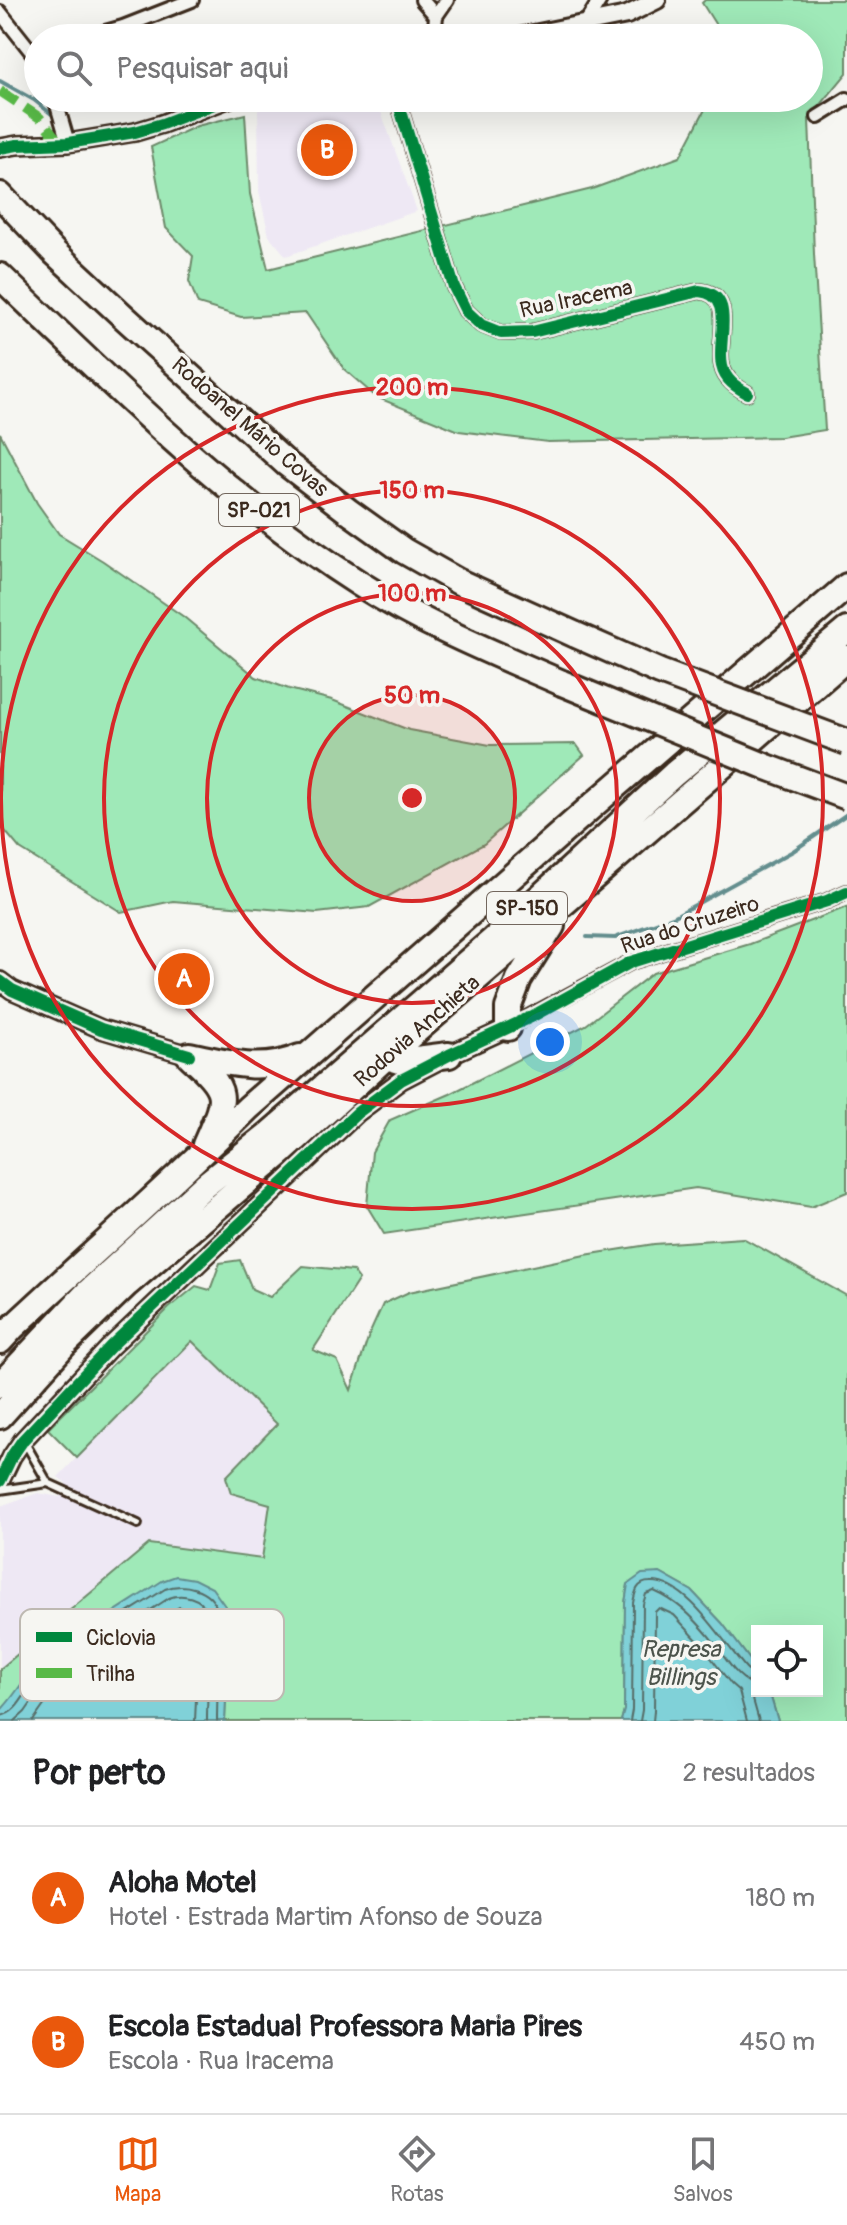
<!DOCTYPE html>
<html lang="pt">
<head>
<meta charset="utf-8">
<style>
	body { margin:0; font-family:Pangolin,sans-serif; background:#f6f6f6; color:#202124 }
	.controls { position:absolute; right:24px; bottom:24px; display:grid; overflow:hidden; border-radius:0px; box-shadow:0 8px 32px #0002 }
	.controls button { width:72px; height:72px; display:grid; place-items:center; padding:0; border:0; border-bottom:2px solid #e0e0e0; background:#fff; color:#202124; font:40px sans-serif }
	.you { position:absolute; left:550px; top:1042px; width:28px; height:28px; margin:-20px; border:6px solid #fff; border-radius:50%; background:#1a73e8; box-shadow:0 0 0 12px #1a73e833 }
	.badge { display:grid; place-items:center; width:52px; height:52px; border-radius:50%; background:#ea580c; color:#fff; font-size:26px; font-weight:700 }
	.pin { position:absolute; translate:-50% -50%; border:4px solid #fff; box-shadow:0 2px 8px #0006 }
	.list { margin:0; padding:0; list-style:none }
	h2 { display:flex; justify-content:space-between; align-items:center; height:104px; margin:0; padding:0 32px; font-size:34px }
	h2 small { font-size:26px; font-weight:400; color:#757577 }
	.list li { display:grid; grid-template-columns:52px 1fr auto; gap:24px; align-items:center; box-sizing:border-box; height:144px; padding:0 32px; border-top:2px solid #e0e0e0 }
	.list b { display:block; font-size:30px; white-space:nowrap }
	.list p { margin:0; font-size:26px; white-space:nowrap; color:#757577 }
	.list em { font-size:26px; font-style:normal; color:#757577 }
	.icon { flex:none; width:44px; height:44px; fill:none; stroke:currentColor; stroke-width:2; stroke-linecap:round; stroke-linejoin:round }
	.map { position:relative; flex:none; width:847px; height:1721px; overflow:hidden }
	.search { position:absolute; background:#fff; box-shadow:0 8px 32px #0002; left:24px; right:24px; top:24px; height:88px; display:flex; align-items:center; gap:20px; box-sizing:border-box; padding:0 28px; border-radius:44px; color:#757577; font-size:30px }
	.sheet { height:392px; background:#fff }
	nav { display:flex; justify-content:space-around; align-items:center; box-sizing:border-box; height:112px; border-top:2px solid #e0e0e0; background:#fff; font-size:22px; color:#757577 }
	nav a { display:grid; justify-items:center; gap:4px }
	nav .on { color:#ea580c }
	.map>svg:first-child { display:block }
	.built { fill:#eee8f4 }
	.green { fill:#9fe9b8; stroke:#6d8a6b; stroke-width:2 }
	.water { fill:#80d1d8; stroke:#648e8e; stroke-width:2 }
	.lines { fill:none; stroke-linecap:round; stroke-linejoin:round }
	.shore { stroke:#576d68; stroke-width:2 }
	.stream { stroke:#648e8e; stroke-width:4 }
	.service-casing { stroke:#3b2a1e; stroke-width:12 }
	.minor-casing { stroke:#3b2a1e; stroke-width:18 }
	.tertiary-casing { stroke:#3b2a1e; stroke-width:22 }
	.motorway-casing { stroke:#3b2a1e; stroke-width:30 }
	.service { stroke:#f6f6f2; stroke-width:6 }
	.minor { stroke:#f6f6f2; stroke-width:12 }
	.tertiary { stroke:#f6f6f2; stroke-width:16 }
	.motorway { stroke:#f6f6f2; stroke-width:24 }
	.motorway-bridge-casing { stroke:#3b2a1e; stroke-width:30; stroke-linecap:butt }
	.motorway-bridge { stroke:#f6f6f2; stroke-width:24 }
	.quiet { stroke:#58b947; stroke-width:10; stroke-dasharray:20 10; stroke-linecap:butt }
	.cycleway-casing { stroke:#f6f6f2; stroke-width:17 }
	.cycleway { stroke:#00873e; stroke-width:12 }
	.ring { fill:none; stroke:#d62828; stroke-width:4 }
	.labels { text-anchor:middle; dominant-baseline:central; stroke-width:7; stroke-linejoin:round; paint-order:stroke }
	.shield { fill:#f6f6f2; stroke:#73675e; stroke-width:2 }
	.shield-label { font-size:20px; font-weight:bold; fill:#3b2a1e }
	.street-label { font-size:22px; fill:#3b2a1e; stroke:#f6f6f2 }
	.water-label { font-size:24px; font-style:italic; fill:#4c544c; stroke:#f6f6f2 }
	.key { fill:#f6f6f2; stroke:#beb9b2; stroke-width:2 }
	.key-label { font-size:22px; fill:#3b2a1e }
	.centre { fill:#d62828; stroke:#f6f6f2; stroke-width:4 }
	.ring-label { font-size:24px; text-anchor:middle; font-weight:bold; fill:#d62828; stroke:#f6f6f2; stroke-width:7; stroke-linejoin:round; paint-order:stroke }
</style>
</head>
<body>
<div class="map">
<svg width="847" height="1721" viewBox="0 0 847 1721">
	<rect width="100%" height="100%" fill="#f6f6f2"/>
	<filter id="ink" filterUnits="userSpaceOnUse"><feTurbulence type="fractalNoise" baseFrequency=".0125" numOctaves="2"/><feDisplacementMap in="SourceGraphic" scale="16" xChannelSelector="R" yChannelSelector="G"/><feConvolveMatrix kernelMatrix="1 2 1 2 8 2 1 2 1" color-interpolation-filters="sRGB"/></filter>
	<g filter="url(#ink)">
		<path class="built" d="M310,98H376L417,211L286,256L269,236L259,191L258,110Z
			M192,1340L277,1424L231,1493L270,1503L262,1559L149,1544L0,1669V1506L38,1493L60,1497L66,1483L58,1477Z"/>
		<path class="green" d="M705,0H847V73L809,119L814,254L825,430L781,437L548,442L459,431L376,397L344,369L306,313L241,317L198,304L189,281L193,256L166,228L151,147L197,126L245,114L250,194L268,269L592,189L680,157L711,98H809V38H724L702,3Z
			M0,433L37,503L59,534L103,561L184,617L256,677L289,689L332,700L409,730L490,745L576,744L584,755L484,844L369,907L317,913L173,901L121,912L20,849L0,825Z
			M847,907V1192L811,1207L696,1188L384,1234L367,1206L372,1152L390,1120L450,1094L586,1025L653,973L750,944Z
			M743,1238L847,1296V1721H778L769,1691H817V1631H757V1669L722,1623L692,1591L660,1573L628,1585L625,1603L624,1710L621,1721H225L228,1654L225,1606L82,1634L30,1673L11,1701L0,1711V1669L149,1544L262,1559L270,1504L231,1493L226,1477L277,1424L192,1341L77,1458L48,1429L169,1308L196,1286L210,1290L220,1263L240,1260L252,1289L270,1297L303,1266L353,1271L359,1279L313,1350L337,1360L351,1390L369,1335L383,1304L409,1292L585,1255L654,1244Z"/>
		<path class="water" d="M660,1573L692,1591L722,1623L757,1669V1691H769L778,1721H621L624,1710L625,1603L628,1584L642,1574Z
			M176,1576L194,1579L212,1588L225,1606L228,1654L225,1721H0V1711C13,1699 20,1683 32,1672C71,1637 118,1610 162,1581Z"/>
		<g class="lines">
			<path class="shore" d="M0,1716C19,1714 25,1689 38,1677C75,1643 122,1617 165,1589C183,1582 210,1588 217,1609C218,1614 218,1622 218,1628C220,1659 217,1690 217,1721
				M15,1721L25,1712L43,1686L92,1648L169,1598C182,1593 202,1597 207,1612C209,1618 208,1626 208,1631C210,1661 207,1691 207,1721
				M33,1721L52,1694L99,1658L179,1607L191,1611L195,1617L198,1655L195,1721
				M630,1721L632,1710L633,1603C635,1592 637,1582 650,1582C687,1579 724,1644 746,1668C751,1673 750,1672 757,1673
				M640,1721L642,1710L643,1604L646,1594L654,1591C677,1601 693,1617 709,1636C722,1652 733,1675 752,1684V1696L759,1721
				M653,1721L654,1711L655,1612L659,1608L674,1615L699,1642L731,1684L739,1691L747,1721"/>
			<path class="stream" d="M0,81L34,100L54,116
				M587,937L615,938L673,917L793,851L847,814"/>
			<defs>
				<path id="service" d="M24,1441L48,1483
					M0,1490L48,1483L138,1524"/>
				<path id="minor" d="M422,0L436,16
					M0,12L38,60
					M585,24L600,0
					M84,38L123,27L192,0
					M434,38L436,16L447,0
					M55,98L68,143
					M397,98L454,287L466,311L481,325L501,333L532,332L699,291C738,294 716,341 722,366C725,380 736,387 747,393
					M818,117L847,99
					M508,1028L631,962L827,901L847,892"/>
				<path id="tertiary" d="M514,38L627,15L657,0
					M0,148L17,145L68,143L135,132L162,124L230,98
					M0,981L12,990L101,1029L189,1055
					M0,1481L12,1456L23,1440L111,1346L357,1113L401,1080L449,1055L508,1028"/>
				<path id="motorway" d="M0,195L54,252L124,317L287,464L348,511L404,551L459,582L576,635
					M0,276C111,383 229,501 360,584C424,625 493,653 562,683
					M508,1028V1008L519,979L552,926
					M189,1055C229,1063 261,1073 300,1057
					M191,1057C232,1093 225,1098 205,1145
					M386,1057L400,1061L449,1055
					M0,1341L12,1328C90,1255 172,1184 248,1108L591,807L847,586
					M0,1385L89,1291L205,1185L268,1135L493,940L674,774L847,630
					M0,1416L64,1345L127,1284L283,1151L386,1057L847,658"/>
			</defs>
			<use href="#service" class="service-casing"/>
			<use href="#minor" class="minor-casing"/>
			<use href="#tertiary" class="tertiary-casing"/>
			<use href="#motorway" class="motorway-casing"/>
			<use href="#service" class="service"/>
			<use href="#minor" class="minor"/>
			<use href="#tertiary" class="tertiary"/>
			<use href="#motorway" class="motorway"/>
			<defs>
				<path id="motorway-bridge" d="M576,635L660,672L847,742
					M562,683L767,767L847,797"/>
			</defs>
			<use href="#motorway-bridge" class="motorway-bridge-casing"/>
			<use href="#motorway-bridge" class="motorway-bridge"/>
			<path class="quiet" d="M0,91L40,118L60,143"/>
			<defs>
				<path id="cycleway" d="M397,98L454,287L466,311L481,325L501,333L532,332L699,291C738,294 716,341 722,366C725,380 736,387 747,393
					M0,148L17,145L68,143L135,132L162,124L230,98
					M0,981L12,990L101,1029L189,1055
					M0,1481L12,1456L23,1440L111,1346L357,1113L401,1080L449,1055L531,1017L631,962L827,901L847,892"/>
			</defs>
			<use href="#cycleway" class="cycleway-casing"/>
			<use href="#cycleway" class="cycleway"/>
		</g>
	</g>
	<circle cx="412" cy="798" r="103" fill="#d62828" fill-opacity=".12"/>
	<g class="ring">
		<circle cx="412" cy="798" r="103"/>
		<circle cx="412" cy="798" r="205"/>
		<circle cx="412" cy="798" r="308"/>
		<circle cx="412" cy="798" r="411"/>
	</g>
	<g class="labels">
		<g class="shield">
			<rect x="219" y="494" width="80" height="32" rx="6"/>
			<rect x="487" y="892" width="80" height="32" rx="6"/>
		</g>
		<g class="shield-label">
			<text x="259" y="510">SP-021</text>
			<text x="527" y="908">SP-150</text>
		</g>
		<g class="street-label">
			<text transform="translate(576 299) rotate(-12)">Rua Iracema</text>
			<text transform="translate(250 427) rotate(41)">Rodoanel Mário Covas</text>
			<text transform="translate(690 925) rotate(-18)">Rua do Cruzeiro</text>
			<text transform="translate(417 1031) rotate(-41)">Rodovia Anchieta</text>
		</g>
		<g class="water-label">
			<text x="681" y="1649">Represa<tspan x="681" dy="28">Billings</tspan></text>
		</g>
	</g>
	<rect x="20" y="1609" width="264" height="92" rx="12" class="key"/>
	<rect x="36" y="1632" width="36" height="10" fill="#00873e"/>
	<rect x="36" y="1668" width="36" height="10" fill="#58b947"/>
	<g class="key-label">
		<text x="86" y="1645">Ciclovia</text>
		<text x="86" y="1681">Trilha</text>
	</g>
	<circle cx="412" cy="798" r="12" class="centre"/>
	<g class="ring-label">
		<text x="412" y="395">200 m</text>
		<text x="412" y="498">150 m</text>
		<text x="412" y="601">100 m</text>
		<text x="412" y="703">50 m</text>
	</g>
</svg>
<div class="controls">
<button><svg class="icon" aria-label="locate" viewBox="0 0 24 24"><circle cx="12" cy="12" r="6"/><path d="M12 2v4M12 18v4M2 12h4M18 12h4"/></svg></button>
</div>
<div class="you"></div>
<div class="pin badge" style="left:184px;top:979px">A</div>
<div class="pin badge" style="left:327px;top:150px">B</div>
<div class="search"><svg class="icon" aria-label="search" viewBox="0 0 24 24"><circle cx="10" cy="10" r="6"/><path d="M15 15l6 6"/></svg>Pesquisar aqui</div>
</div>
<section class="sheet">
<h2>Por perto<small>2 resultados</small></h2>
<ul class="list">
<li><span class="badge">A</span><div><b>Aloha Motel</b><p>Hotel · Estrada Martim Afonso de Souza</p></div><em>180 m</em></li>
<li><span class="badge">B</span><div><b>Escola Estadual Professora Maria Pires</b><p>Escola · Rua Iracema</p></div><em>450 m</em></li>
</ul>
</section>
<nav>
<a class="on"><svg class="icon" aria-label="map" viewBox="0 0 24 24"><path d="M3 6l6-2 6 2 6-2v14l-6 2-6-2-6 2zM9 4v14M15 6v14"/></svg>Mapa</a>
<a><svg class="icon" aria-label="directions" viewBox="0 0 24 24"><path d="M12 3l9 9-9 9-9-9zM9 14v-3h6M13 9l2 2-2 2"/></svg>Rotas</a>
<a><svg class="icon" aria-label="saved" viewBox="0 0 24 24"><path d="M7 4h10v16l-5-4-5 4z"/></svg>Salvos</a>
</nav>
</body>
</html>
